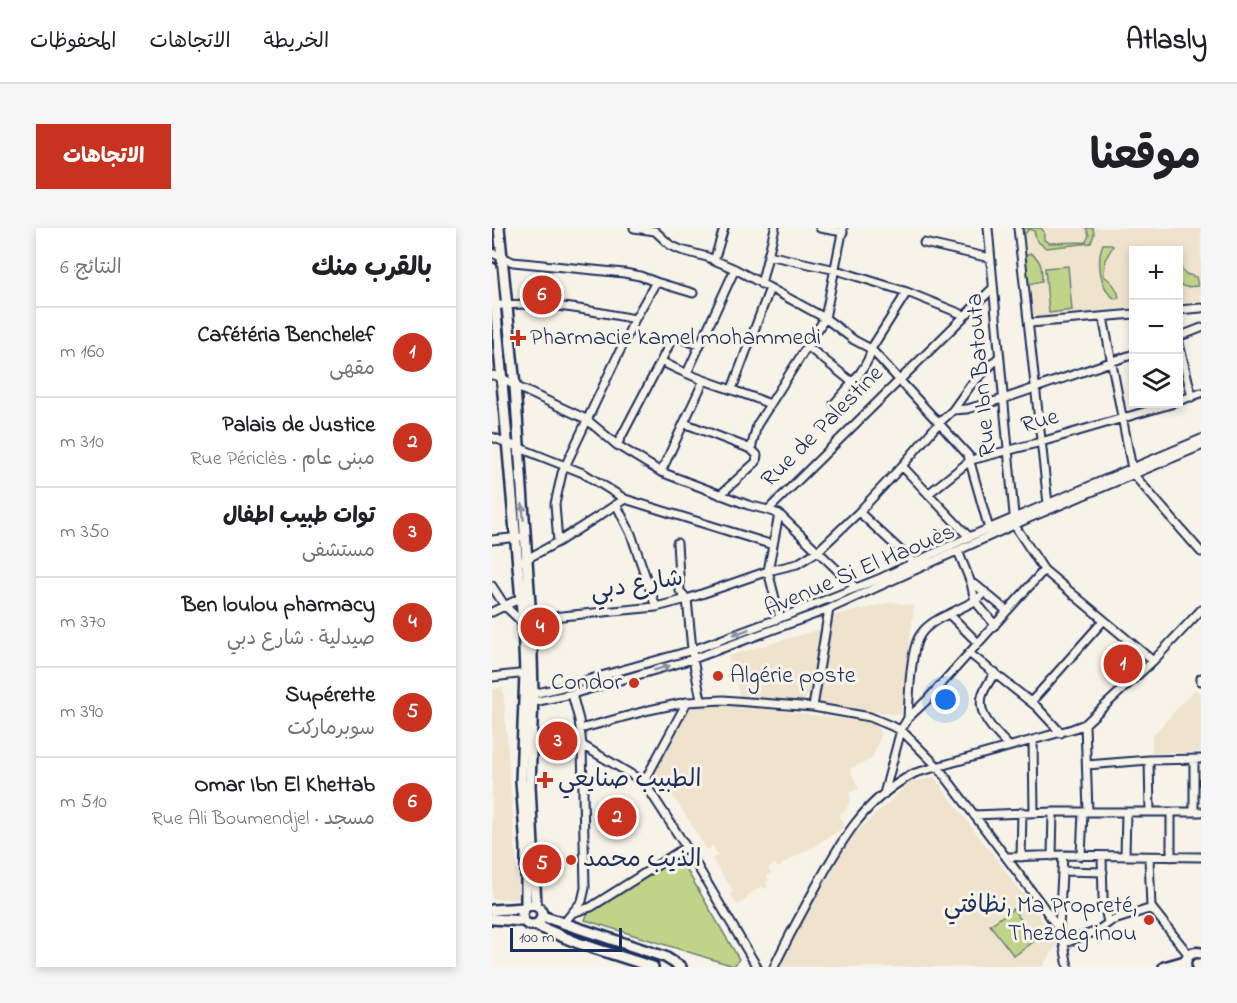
<!DOCTYPE html>
<html lang="ar">
<head>
<meta charset="utf-8">
<style>
	body { margin:0; font-family:"Indie Flower","Playpen Sans Arabic",sans-serif; background:#f6f6f6; color:#202124; direction:rtl }
	.controls { position:absolute; right:18px; top:18px; display:grid; overflow:hidden; border-radius:0px; box-shadow:0 3px 9px #0003 }
	.controls button { width:54px; height:54px; display:grid; place-items:center; padding:0; border:0; border-bottom:2px solid #e0e0e0; background:#fff; color:#202124; font:30px sans-serif }
	.scale { position:absolute; left:18px; bottom:15px; width:112px; box-sizing:border-box; padding-left:6px; border:3px solid #1b2f5e; border-top:0; font-size:16px; line-height:21px; white-space:nowrap; color:#1b2f5e; -webkit-text-stroke:4px #f7f3e8; paint-order:stroke }
	.you { position:absolute; left:454px; top:472px; width:21px; height:21px; margin:-15px; border:4px solid #fff; border-radius:50%; background:#1a73e8; box-shadow:0 0 0 9px #1a73e833 }
	.badge { display:grid; place-items:center; width:39px; height:39px; border-radius:50%; background:#c8321e; color:#fff; font-size:20px; font-weight:700 }
	.pin { position:absolute; translate:-50% -50%; border:3px solid #fff; box-shadow:0 2px 6px #0006 }
	.list { margin:0; padding:0; list-style:none }
	h2 { display:flex; justify-content:space-between; align-items:center; height:78px; margin:0; padding:0 24px; font-size:26px }
	h2 small { font-size:20px; font-weight:400; color:#757577 }
	.list li { display:grid; grid-template-columns:39px 1fr auto; gap:18px; align-items:center; box-sizing:border-box; height:90px; padding:0 24px; border-top:2px solid #e0e0e0 }
	.list b { display:block; font-size:22px; white-space:nowrap }
	.list p { margin:0; font-size:20px; white-space:nowrap; color:#757577 }
	.list em { font-size:20px; font-style:normal; color:#757577 }
	.icon { flex:none; width:33px; height:33px; fill:none; stroke:currentColor; stroke-width:2; stroke-linecap:round; stroke-linejoin:round }
	.map { position:relative; flex:none; width:709px; height:739px; overflow:hidden; direction:ltr; border-radius:0px }
	header { display:flex; align-items:center; gap:36px; box-sizing:border-box; height:84px; padding:0 30px; background:#fff; border-bottom:2px solid #e0e0e0 }
	header strong { font-size:28px }
	nav { display:flex; gap:33px; margin-inline-start:auto; font-size:21px }
	.intro { display:flex; align-items:center; justify-content:space-between; box-sizing:border-box; height:144px; padding:0 36px }
	h1 { margin:0; font-size:42px }
	.button { padding:15px 27px; border-radius:0px; background:#c8321e; color:#fff; font-size:21px; font-weight:700 }
	main { display:flex; gap:36px; padding:0 36px }
	aside { flex:1; background:#fff; border-radius:0px; box-shadow:0 3px 9px #0003 }
	.map>svg:first-child { display:block }
	.built { fill:#efe3ce }
	.green { fill:#c0d489; stroke:#6e8274; stroke-width:1.5 }
	.lines { fill:none; stroke-linecap:round; stroke-linejoin:round }
	.minor-casing { stroke:#1b2f5e; stroke-width:11 }
	.secondary-casing { stroke:#1b2f5e; stroke-width:14 }
	.minor { stroke:#f7f3e8; stroke-width:7 }
	.secondary { stroke:#f7f3e8; stroke-width:9 }
	.oneway { fill:#8991a3 }
	.poi-dot { fill:#c8321e; stroke:#f7f3e8; stroke-width:2 }
	.labels { text-anchor:middle; dominant-baseline:central; stroke-width:6; stroke-linejoin:round; paint-order:stroke }
	.poi-label { font-size:24px; fill:#1b2f5e; stroke:#f7f3e8; text-anchor:start }
	.street-label { font-size:24px; fill:#1b2f5e; stroke:#f7f3e8 }
</style>
</head>
<body>
<header>
<strong>Atlasly</strong>
<nav><a>الخريطة</a><a>الاتجاهات</a><a>المحفوظات</a></nav>
</header>
<div class="intro"><h1>موقعنا</h1><a class="button">الاتجاهات</a></div>
<main>
<div class="map">
<svg width="709" height="739" viewBox="0 0 709 739">
	<rect width="100%" height="100%" fill="#f7f3e8"/>
	<filter id="ink" filterUnits="userSpaceOnUse"><feTurbulence type="fractalNoise" baseFrequency=".0167" numOctaves="2"/><feDisplacementMap in="SourceGraphic" scale="12" xChannelSelector="R" yChannelSelector="G"/><feConvolveMatrix kernelMatrix="1 2 1 2 8 2 1 2 1" color-interpolation-filters="sRGB"/></filter>
	<g filter="url(#ink)">
		<path class="built" d="M531,0H709V73L687,75L686,22H642L641,80L539,90Z
			M401,374L422,378L409,487L326,476L337,389Z
			M329,401L319,465L309,474L248,468L236,428Z
			M11,460L27,671H0V461Z
			M703,461L709,466V524L660,525V508Z
			M218,474L383,495L389,507L380,531L358,541L367,561L357,565L359,572L353,583L347,587L351,594L350,601L325,616L323,619H320L290,636L289,639H285L283,636L276,640L279,645L275,648L277,652L273,654L276,658L272,661L270,658L255,668L256,670L245,677L238,666L241,663L220,631L226,627L220,618L215,622L187,577L163,545L192,482Z
			M442,549L567,714L550,739H287L352,616L417,555Z"/>
		<path class="green" d="M531,0H549L552,4V12L557,15L594,14L597,7L594,0H601L602,6L599,15L554,20L545,13L542,3L537,1L532,7Z
			M611,16H617L621,18L613,32L612,48C619,53 626,61 627,70L624,71C608,63 604,32 611,16Z
			M538,25C550,32 550,40 550,53L537,56L532,43L531,29Z
			M686,26L690,28L689,41L694,46L704,49L706,58L694,59L687,57Z
			M576,38L580,82L557,85L553,40Z
			M187,629L247,731L242,738L93,692L97,682Z
			M521,681L544,712L522,728L498,697Z"/>
		<g class="lines">
			<defs>
				<path id="minor" d="M142,0L163,3L178,17L189,22L215,29L243,41L333,90L362,112L379,121L476,227L497,301
					M328,0L351,4
					M496,0L523,298L552,342L661,433
					M526,0L556,276
					M432,15L498,30
					M0,25L21,34L132,45L148,48L164,54L143,91L70,245L63,276L66,314
					M276,27L344,42L415,64L472,87
					M222,33L232,0
					M164,54L201,65
					M269,56L283,0
					M0,78C46,72 97,82 143,91
					M686,82L709,80
					M611,89L641,246L709,324
					M538,95L642,86
					M686,109L709,100
					M686,111L700,169
					M315,118L360,154
					M169,133L181,109L187,110L207,117
					M195,145L243,41
					M0,147L9,149L23,158L94,191L125,217L169,244L256,277L276,282L501,60
					M240,161L278,60
					M686,173L709,165
					M342,176C353,163 378,138 379,121L415,64
					M461,182L475,181L511,171L642,126
					M192,195L259,221
					M0,209L91,245L133,271L66,314L31,333
					M125,217L169,133C203,152 242,161 278,176
					M410,238L477,309
					M169,244L212,152
					M436,266L479,232L549,214L679,176
					M228,267L264,234L265,227L259,221L265,197L333,90L351,0
					M133,271L281,317
					M124,276L139,306L164,379
					M367,284L422,335
					M287,286L364,360
					M0,312L27,309
					M185,315L188,363L195,371L201,431L209,472
					M466,323L479,355L483,373L503,397
					M479,355L485,358L515,383
					M0,358L13,378L31,395L39,391L164,379L195,371L276,343L287,286L276,282
					M0,384L29,370
					M457,386L483,373L493,364
					M288,390L276,343L305,336L326,323L367,284L410,238L446,196L461,182L478,158L507,129
					M477,425L545,479L569,505
					M503,444C499,451 494,458 491,465C483,486 504,505 517,518
					M0,449L35,445
					M709,450V453
					M80,466L87,492L90,517
					M37,467L70,459L201,422L288,390L389,350L477,309L709,211
					M539,474L612,392
					M37,475L80,466L201,431L337,381L535,291L709,218
					M321,479L337,381
					M416,490C417,470 418,425 427,409C433,398 445,391 457,386L486,415
					M593,496L596,584
					M88,501L157,482L195,474
					M541,512L542,584
					M657,532L658,584
					M595,537L657,532L709,531
					M152,554L195,474L231,472L321,479L378,489L409,502L446,539L550,677L570,706L576,739
					M392,566L409,502L416,490L435,472L552,342
					M679,584V629
					M702,584V532
					M482,587L561,584H709
					M560,628L561,584
					M589,628L591,584
					M610,628L611,670L616,695
					M633,628L634,584
					M515,629L571,627
					M529,629L530,584
					M657,629L659,679L697,727
					M571,643L611,644
					M80,685L99,679L194,619
					M72,695L90,673L93,660L90,517L152,554L194,619L265,739
					M567,700L571,627L709,629
					M573,715L605,703L619,693L660,680
					M282,739C295,711 310,684 325,657C350,611 374,570 423,545L580,501L593,496L661,433L709,382"/>
				<path id="secondary" d="M7,0L23,158L39,391L41,466L38,558L44,678
					M0,40L31,395L33,445L29,553L34,619V678
					M30 687a10 10 0 1 1 20 0a10 10 0 1 1-20 0Z
					M0,682L32,680
					M50,688L173,729L189,739
					M0,691L31,693
					M43,697L86,715L161,739
					M672,739L693,733
					M694,739C692,729 699,723 709,725"/>
			</defs>
			<use href="#minor" class="minor-casing"/>
			<use href="#secondary" class="secondary-casing"/>
			<use href="#minor" class="minor"/>
			<use href="#secondary" class="secondary"/>
		</g>
		<defs><path id="oneway-solid" d="M-6-.8H1V-3.2L6.5 0L1 3.2V.8H-6Z" transform="scale(1.5)"/></defs>
		<g class="oneway">
			<use href="#oneway-solid" transform="translate(31 284) rotate(-95)"/>
			<use href="#oneway-solid" transform="translate(249 404) rotate(160)"/>
			<use href="#oneway-solid" transform="translate(170 440) rotate(-16)"/>
		</g>
	</g>
	<g class="poi-dot">
		<path d="M23 101h6v6h6v6h-6v6h-6v-6h-6v-6h6z"/>
		<circle cx="226" cy="448" r="6"/>
		<circle cx="142" cy="455" r="6"/>
		<path d="M50 543h6v6h6v6h-6v6h-6v-6h-6v-6h6z"/>
		<circle cx="79" cy="632" r="6"/>
		<circle cx="657" cy="692" r="6"/>
	</g>
	<g class="labels">
		<g class="poi-label">
			<text x="38" y="110">Pharmacie kamel mohammedi</text>
			<text x="238" y="448">Algérie poste</text>
			<text x="130" y="455" text-anchor="end">Condor</text>
			<text x="66" y="552">الطبيب صنايعي</text>
			<text x="91" y="632">الذيب محمد</text>
			<text x="645" y="678" text-anchor="end">نظافتي, Ma Propreté,<tspan x="645" dy="28">Thezdeg inou</tspan></text>
		</g>
		<g class="street-label">
			<text transform="translate(490 147) rotate(-95)">Rue Ibn Batouta</text>
			<text transform="translate(548 194) rotate(-16)">Rue</text>
			<text transform="translate(331 199) rotate(-45)">Rue de Palestine</text>
			<text transform="translate(368 343) rotate(-23)">Avenue Si El Haouès</text>
			<text transform="translate(145 358) rotate(-9)">شارع دبي</text>
		</g>
	</g>
</svg>
<div class="controls">
<button>+</button>
<button>−</button>
<button><svg class="icon" aria-label="layers" viewBox="0 0 24 24"><path d="M12 4l9 5-9 5-9-5zM3 14l9 5 9-5"/></svg></button>
</div>
<div class="scale">100 m</div>
<div class="you"></div>
<div class="pin badge" style="left:631px;top:436px">1</div>
<div class="pin badge" style="left:125px;top:589px">2</div>
<div class="pin badge" style="left:66px;top:513px">3</div>
<div class="pin badge" style="left:48px;top:399px">4</div>
<div class="pin badge" style="left:50px;top:636px">5</div>
<div class="pin badge" style="left:50px;top:67px">6</div>
</div>
<aside>
<h2>بالقرب منك<small>النتائج: 6</small></h2>
<ul class="list">
<li><span class="badge">1</span><div><b>Cafétéria Benchelef</b><p>مقهى</p></div><em>160 m</em></li>
<li><span class="badge">2</span><div><b>Palais de Justice</b><p>مبنى عام · Rue Périclès</p></div><em>310 m</em></li>
<li><span class="badge">3</span><div><b>توات طبيب اطفال</b><p>مستشفى</p></div><em>350 m</em></li>
<li><span class="badge">4</span><div><b>Ben loulou pharmacy</b><p>صيدلية · شارع دبي</p></div><em>370 m</em></li>
<li><span class="badge">5</span><div><b>Supérette</b><p>سوبرماركت</p></div><em>390 m</em></li>
<li><span class="badge">6</span><div><b>Omar Ibn El Khettab</b><p>مسجد · Rue Ali Boumendjel</p></div><em>510 m</em></li>
</ul>
</aside>
</main>
</body>
</html>
